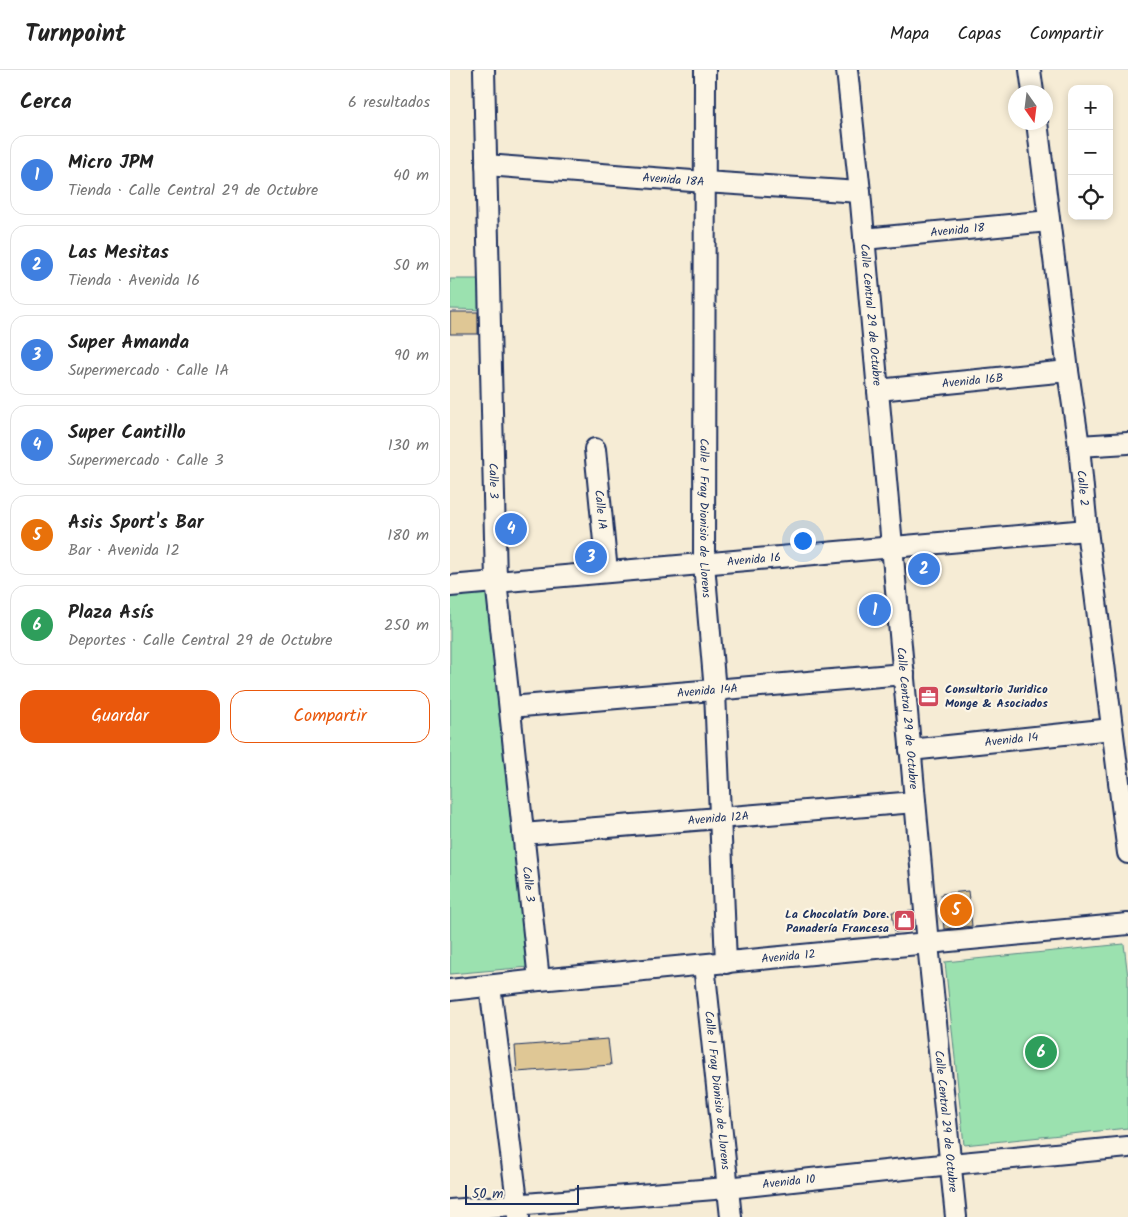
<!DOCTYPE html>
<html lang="es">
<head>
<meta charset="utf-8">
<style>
	body { margin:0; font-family:Kalam,sans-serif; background:#f2f2f2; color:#222 }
	.controls { position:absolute; right:15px; top:15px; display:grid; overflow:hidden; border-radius:10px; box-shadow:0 2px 8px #0003 }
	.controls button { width:45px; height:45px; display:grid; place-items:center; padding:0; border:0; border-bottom:1px solid #e0e0e0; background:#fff; color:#222; font:25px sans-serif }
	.compass { position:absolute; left:558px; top:15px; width:45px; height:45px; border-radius:50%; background:#fff; box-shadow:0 2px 8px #0003; rotate:166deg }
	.scale { position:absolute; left:15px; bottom:12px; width:114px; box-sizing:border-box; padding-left:5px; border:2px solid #1b2f5e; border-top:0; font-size:14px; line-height:18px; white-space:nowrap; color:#1b2f5e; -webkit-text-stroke:4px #fcf5e5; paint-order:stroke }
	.you { position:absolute; left:352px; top:470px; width:18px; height:18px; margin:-12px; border:4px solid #fff; border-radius:50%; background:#1a73e8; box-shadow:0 0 0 8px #1a73e833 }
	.badge { display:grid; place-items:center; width:32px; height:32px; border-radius:50%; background:#ea580c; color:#fff; font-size:16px; font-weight:700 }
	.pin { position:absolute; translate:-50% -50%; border:2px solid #fff; box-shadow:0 1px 5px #0006 }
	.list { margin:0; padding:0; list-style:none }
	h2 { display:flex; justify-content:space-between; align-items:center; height:65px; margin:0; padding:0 20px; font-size:21px }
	h2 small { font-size:16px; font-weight:400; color:#767676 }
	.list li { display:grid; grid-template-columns:32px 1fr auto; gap:15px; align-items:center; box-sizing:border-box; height:80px; margin:0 10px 10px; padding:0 10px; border:1px solid #e0e0e0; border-radius:15px }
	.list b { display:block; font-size:19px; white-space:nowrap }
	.list p { margin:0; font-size:16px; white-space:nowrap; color:#767676 }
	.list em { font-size:16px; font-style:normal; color:#767676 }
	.actions { display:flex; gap:10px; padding:15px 20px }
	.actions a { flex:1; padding:11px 0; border:1px solid #ea580c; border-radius:15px; text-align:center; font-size:18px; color:#ea580c }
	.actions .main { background:#ea580c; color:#fff }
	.icon { flex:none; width:28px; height:28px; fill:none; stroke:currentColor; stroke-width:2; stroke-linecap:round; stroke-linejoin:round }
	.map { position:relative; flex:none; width:678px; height:1147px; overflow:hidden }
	header { display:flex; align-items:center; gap:30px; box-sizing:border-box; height:70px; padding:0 25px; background:#fff; border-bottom:1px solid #e0e0e0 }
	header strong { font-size:24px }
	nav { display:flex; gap:28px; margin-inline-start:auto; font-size:18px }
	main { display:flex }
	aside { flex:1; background:#fff }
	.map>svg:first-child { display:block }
	.green { fill:#9be1af; stroke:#5b8886 }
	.building { fill:#dfc795; stroke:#1b2f5e }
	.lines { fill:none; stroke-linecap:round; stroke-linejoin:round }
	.minor-casing { stroke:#1b2f5e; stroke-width:24 }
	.minor { stroke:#fcf5e5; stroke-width:20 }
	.labels { text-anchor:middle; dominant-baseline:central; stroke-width:4.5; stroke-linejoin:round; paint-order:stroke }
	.street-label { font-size:12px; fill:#1b2f5e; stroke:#fcf5e5 }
	.poi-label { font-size:12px; font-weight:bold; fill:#1b2f5e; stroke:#fcf5e5; text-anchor:start }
</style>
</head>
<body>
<header>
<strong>Turnpoint</strong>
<nav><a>Mapa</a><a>Capas</a><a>Compartir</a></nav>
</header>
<main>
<aside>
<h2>Cerca<small>6 resultados</small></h2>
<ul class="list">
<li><span class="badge" style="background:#3f7fe0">1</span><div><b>Micro JPM</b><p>Tienda · Calle Central 29 de Octubre</p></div><em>40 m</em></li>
<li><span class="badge" style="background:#3f7fe0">2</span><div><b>Las Mesitas</b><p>Tienda · Avenida 16</p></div><em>50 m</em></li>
<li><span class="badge" style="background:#3f7fe0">3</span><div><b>Super Amanda</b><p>Supermercado · Calle 1A</p></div><em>90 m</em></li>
<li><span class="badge" style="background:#3f7fe0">4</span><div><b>Super Cantillo</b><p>Supermercado · Calle 3</p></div><em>130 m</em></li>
<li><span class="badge" style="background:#e8710a">5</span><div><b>Asis Sport's Bar</b><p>Bar · Avenida 12</p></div><em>180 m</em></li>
<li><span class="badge" style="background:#2e9e5b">6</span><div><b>Plaza Asís</b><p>Deportes · Calle Central 29 de Octubre</p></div><em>250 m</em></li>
</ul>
<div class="actions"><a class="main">Guardar</a><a>Compartir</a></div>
</aside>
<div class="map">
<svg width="678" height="1147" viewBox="0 0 678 1147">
	<rect width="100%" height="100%" fill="#f6ecd5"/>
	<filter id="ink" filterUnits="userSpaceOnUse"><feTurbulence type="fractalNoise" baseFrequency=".02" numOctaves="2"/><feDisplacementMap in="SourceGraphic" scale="10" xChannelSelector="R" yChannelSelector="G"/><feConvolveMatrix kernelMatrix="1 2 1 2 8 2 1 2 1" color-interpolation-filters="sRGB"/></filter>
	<g filter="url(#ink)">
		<path class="green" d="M0,209H39L40,240L0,239Z
			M41,519L79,897L0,904V524Z
			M674,874L678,907V1058L514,1075L495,892Z"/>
		<path class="building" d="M0,242H28V264H0Z
			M518,821L522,856L494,859L491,824Z
			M463,841L465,859L445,862L442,842Z
			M158,969L161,995L67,1002L65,976Z"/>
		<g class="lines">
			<defs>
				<g id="minor">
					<path id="s1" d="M34,0L46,511L89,910"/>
					<path id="s2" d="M255,0L254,494L265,621L276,893"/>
					<path id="s3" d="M397,0L410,122L478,874L506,1147"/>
					<path d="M580,0L583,22"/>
					<path id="s4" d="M587,52L618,301L629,376L637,460L678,783"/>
					<path id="s5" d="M36,95L255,112L410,122"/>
					<path id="s6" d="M414,169L599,151"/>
					<path id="s7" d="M428,320L618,301"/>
					<path d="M629,376L678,373"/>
					<path id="s8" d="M145,379L157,502"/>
					<path id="s9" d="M0,516L637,460"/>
					<path id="s10" d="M60,637L454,604"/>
					<path id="s11" d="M460,680L662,659"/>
					<path id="s12" d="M73,764L465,732"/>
					<path id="s13" d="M254,895L281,1147"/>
					<path d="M40,916L69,1147"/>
					<path id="s14" d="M0,920L89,910L678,854"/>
					<path id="s15" d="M0,1140L277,1118L501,1094L678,1077"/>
				</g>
			</defs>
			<use href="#minor" class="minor-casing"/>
			<use href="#minor" class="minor"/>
		</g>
	</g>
	<defs>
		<symbol id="office-square" viewBox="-11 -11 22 22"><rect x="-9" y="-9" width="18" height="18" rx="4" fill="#d1495b" stroke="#fcf5e5"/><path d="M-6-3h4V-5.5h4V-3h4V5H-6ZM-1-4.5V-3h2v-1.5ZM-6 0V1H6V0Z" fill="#fff"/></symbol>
		<symbol id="shop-square" viewBox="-11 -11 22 22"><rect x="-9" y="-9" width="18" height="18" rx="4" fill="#d1495b" stroke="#fcf5e5"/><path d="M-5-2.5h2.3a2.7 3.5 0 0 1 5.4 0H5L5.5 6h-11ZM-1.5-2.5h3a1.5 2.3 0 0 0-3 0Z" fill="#fff"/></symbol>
	</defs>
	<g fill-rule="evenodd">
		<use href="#office-square" x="466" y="614" width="25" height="25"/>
		<use href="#shop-square" x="442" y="838" width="25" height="25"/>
	</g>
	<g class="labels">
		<g class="street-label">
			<text stroke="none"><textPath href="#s5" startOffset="188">Avenida 18A</textPath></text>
			<text stroke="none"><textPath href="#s6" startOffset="94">Avenida 18</textPath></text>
			<text stroke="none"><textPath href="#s3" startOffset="246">Calle Central 29 de Octubre</textPath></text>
			<text stroke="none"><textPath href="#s7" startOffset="95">Avenida 16B</textPath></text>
			<text stroke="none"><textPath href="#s1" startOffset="411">Calle 3</textPath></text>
			<text stroke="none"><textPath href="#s4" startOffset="369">Calle 2</textPath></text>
			<text stroke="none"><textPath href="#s8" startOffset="61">Calle 1A</textPath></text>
			<text stroke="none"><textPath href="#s2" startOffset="448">Calle 1 Fray Dionisio de Llorens</textPath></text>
			<text stroke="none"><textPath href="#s9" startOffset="305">Avenida 16</textPath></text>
			<text stroke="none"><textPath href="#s10" startOffset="198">Avenida 14A</textPath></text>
			<text stroke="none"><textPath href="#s3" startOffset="651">Calle Central 29 de Octubre</textPath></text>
			<text stroke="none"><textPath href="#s11" startOffset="102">Avenida 14</textPath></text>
			<text stroke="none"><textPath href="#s12" startOffset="196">Avenida 12A</textPath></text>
			<text stroke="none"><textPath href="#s1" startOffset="816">Calle 3</textPath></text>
			<text stroke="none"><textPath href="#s14" startOffset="340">Avenida 12</textPath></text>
			<text stroke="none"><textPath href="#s13" startOffset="126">Calle 1 Fray Dionisio de Llorens</textPath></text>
			<text stroke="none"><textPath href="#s3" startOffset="1056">Calle Central 29 de Octubre</textPath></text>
			<text stroke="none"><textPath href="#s15" startOffset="340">Avenida 10</textPath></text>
		</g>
		<g class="poi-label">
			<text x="495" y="619">Consultorio Juridico<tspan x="495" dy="14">Monge &amp; Asociados</tspan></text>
			<text x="439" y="844" text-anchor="end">La Chocolatín Dore.<tspan x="439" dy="14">Panadería Francesa</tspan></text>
		</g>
	</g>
</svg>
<div class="controls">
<button>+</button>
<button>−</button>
<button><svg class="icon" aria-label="locate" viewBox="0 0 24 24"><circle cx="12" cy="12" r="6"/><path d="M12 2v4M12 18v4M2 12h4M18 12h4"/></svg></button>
</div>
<svg class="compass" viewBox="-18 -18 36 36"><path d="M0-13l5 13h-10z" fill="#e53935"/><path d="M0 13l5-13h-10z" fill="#767676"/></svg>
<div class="scale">50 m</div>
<div class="you"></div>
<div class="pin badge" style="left:425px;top:540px;background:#3f7fe0">1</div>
<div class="pin badge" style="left:474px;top:499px;background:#3f7fe0">2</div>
<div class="pin badge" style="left:141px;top:487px;background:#3f7fe0">3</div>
<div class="pin badge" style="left:61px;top:459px;background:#3f7fe0">4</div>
<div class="pin badge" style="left:506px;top:840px;background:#e8710a">5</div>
<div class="pin badge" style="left:591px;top:982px;background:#2e9e5b">6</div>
</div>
</main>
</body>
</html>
